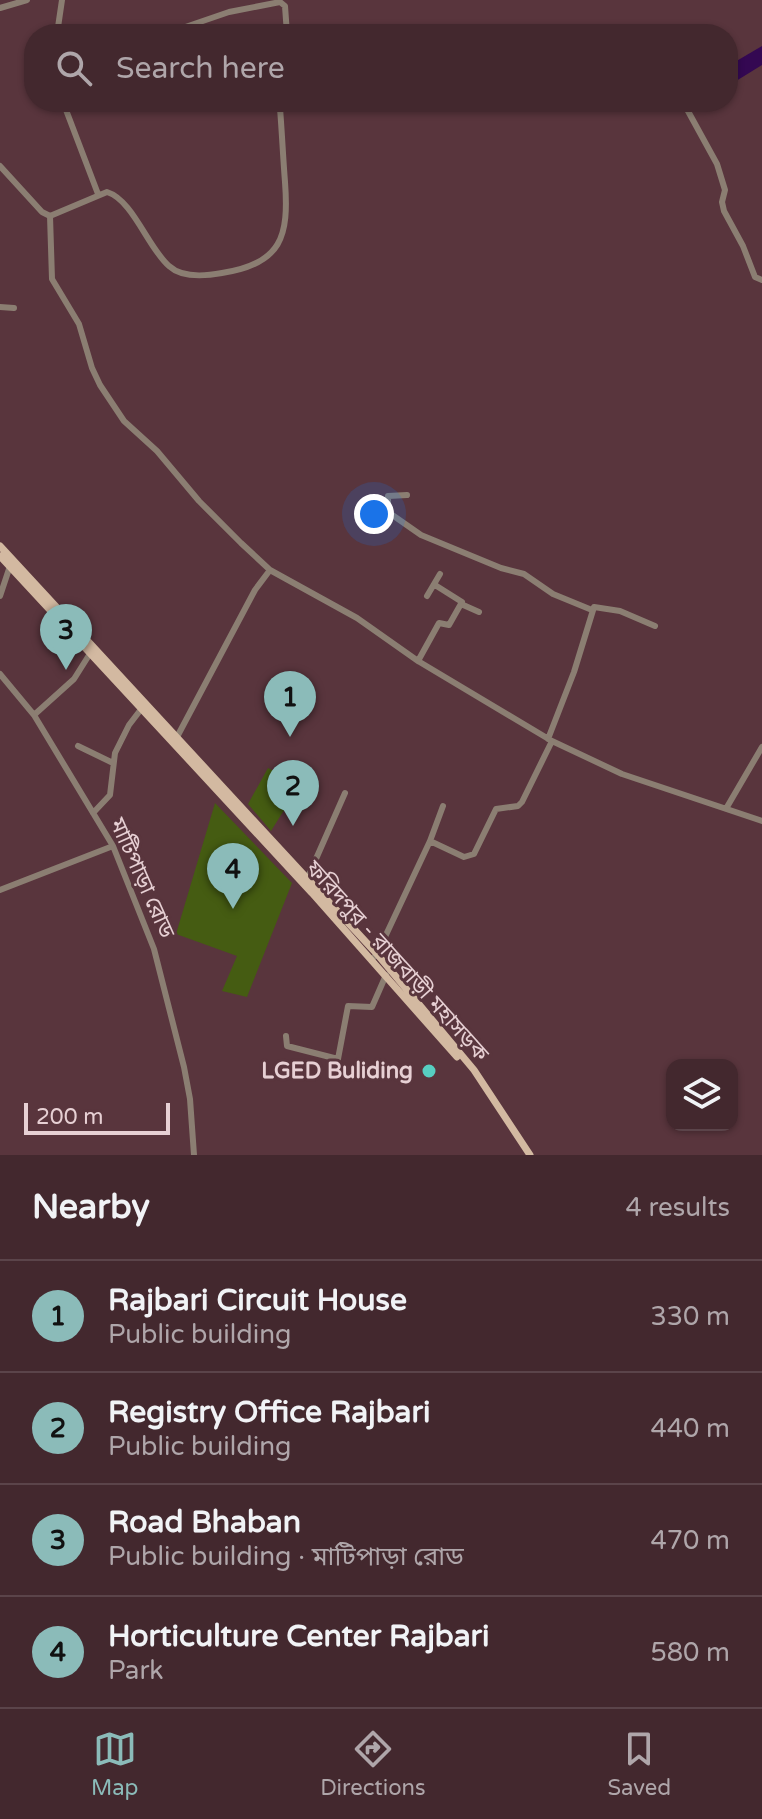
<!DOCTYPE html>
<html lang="en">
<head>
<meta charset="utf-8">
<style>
	body { margin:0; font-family:"Varela Round","Noto Sans Bengali",sans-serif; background:#4d343a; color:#f1f3f6 }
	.controls { position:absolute; right:24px; bottom:24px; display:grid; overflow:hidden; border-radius:16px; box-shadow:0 2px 6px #0004 }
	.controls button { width:72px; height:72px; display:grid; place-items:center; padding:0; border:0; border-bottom:2px solid #5b444a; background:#43282e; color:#f1f3f6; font:40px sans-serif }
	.scale { position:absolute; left:24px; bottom:20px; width:146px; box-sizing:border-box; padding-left:8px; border:4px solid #e7d0d4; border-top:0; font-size:22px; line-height:28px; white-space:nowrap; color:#e7d0d4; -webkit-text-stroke:6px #59353d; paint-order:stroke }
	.you { position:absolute; left:374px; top:514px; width:28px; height:28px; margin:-20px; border:6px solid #fff; border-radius:50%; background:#1a73e8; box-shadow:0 0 0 12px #1a73e833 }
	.badge { display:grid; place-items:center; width:52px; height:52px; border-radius:50%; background:#8bbbb9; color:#111; font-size:26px; font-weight:700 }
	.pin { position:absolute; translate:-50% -66px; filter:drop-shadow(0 2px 4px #0008) }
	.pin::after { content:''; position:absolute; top:42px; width:28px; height:24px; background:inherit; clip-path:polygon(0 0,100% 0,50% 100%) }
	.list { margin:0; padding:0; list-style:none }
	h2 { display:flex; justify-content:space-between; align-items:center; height:104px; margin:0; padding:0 32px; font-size:34px }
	h2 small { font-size:26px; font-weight:400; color:#afa6aa }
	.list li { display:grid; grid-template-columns:52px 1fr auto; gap:24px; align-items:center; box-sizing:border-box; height:112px; padding:0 32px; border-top:2px solid #5b444a }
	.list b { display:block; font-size:30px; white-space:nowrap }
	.list p { margin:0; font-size:26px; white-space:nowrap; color:#afa6aa }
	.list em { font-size:26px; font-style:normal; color:#afa6aa }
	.icon { flex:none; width:44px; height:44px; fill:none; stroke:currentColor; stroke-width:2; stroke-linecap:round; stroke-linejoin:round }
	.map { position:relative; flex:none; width:762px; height:1155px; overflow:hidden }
	.search { position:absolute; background:#43282e; box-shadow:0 2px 6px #0004; left:24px; right:24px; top:24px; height:88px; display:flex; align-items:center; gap:20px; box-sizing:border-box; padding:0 28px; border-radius:32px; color:#afa6aa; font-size:30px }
	.sheet { height:552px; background:#43282e }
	nav { display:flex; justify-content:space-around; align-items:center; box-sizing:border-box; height:112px; border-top:2px solid #5b444a; background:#43282e; font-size:22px; color:#afa6aa }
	nav a { display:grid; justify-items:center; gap:4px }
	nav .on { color:#8bbbb9 }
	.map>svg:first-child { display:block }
	.green { fill:#455c12 }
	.water { fill:#340852 }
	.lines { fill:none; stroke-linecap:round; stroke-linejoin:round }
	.minor { stroke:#8b7e72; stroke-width:6 }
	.major { stroke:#d3b9a1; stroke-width:7 }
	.poi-dot { fill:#57cec1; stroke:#59353d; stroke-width:3 }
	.labels { text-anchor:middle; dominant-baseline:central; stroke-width:6; stroke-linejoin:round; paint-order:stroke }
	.street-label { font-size:22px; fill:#e7d0d4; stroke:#59353d }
	.poi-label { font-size:22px; font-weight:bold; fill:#e7d0d4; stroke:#59353d; text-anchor:end }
</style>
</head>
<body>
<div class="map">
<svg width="762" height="1155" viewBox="0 0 762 1155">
	<rect width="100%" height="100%" fill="#59353d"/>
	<path class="green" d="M268,768L297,782L286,807L271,831L248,804Z
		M215,803L292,883L247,997L222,991L237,956L176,934Z"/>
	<path class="water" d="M762,46V65L728,86V66Z"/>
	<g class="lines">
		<path class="minor" d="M0,8L27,0
			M57,34L62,0
			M165,34L229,12L280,2L285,6L287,34
			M63,102L98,194
			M683,102L717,164L725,190L722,202L724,211L743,246L755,277L762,280
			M0,166L42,212L50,216
			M50,216L52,279L79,324L92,368L100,385L124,421L157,451L199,501L241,543L270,570L357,618L418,661L552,741L622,774L762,821
			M50,216L107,192C133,200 148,248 169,266C182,278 206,276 222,273C282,264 289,236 285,182C283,157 282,133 280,108L281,102
			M0,307L14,308
			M407,495L388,496V512L421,535L501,568L524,574L553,594L592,610
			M0,596L10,566
			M427,596L440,574
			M461,604L479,612
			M91,652L74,679L34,715L113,846L154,949L184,1067L190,1099L194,1155
			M418,661L439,623L449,625L462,602L435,585
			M0,674L34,715
			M177,737L255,590L270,570
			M548,739L574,672L594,607L620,611L655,626
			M78,746L113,763
			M727,807L762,747
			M93,813L110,795L115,753L129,725L142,708
			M430,841L443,806
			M308,877L345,793
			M0,890L113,846
			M372,959L377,954L430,841L464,857L474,854L496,809L518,806L522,802L552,741
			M286,1036L287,1046L338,1059L348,1006L372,1007L386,975"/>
		<path class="major" d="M0,546L377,954L474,1070L530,1155
			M0,556L312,893L457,1057"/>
	</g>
	<circle class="poi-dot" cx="429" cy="1071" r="8"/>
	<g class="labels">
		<g class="street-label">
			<text transform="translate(142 878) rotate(66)">মাটিপাড়া রোড</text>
			<text transform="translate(397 961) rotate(48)">ফরিদপুর - রাজবাড়ী মহাসড়ক</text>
		</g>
		<g class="poi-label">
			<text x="413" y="1071">LGED Buliding</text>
		</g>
	</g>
</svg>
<div class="controls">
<button><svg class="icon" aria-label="layers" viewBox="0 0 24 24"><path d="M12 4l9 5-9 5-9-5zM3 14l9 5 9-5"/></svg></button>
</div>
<div class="scale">200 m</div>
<div class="you"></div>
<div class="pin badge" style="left:290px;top:737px">1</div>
<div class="pin badge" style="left:293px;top:826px">2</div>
<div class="pin badge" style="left:66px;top:670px">3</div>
<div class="pin badge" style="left:233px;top:909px">4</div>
<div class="search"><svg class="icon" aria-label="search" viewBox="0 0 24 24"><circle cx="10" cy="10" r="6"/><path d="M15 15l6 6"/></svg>Search here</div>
</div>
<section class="sheet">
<h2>Nearby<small>4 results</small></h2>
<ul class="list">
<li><span class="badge">1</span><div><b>Rajbari Circuit House</b><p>Public building</p></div><em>330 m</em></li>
<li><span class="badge">2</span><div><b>Registry Office Rajbari</b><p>Public building</p></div><em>440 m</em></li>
<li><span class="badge">3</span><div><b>Road Bhaban</b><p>Public building · মাটিপাড়া রোড</p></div><em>470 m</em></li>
<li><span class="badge">4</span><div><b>Horticulture Center Rajbari</b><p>Park</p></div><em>580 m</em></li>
</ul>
</section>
<nav>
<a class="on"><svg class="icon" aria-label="map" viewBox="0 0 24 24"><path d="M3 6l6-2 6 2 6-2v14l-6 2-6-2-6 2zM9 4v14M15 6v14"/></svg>Map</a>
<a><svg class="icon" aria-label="directions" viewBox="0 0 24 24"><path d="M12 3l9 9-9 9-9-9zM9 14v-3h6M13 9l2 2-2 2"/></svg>Directions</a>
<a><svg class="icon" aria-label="saved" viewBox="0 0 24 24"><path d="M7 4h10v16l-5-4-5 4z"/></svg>Saved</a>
</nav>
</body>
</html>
